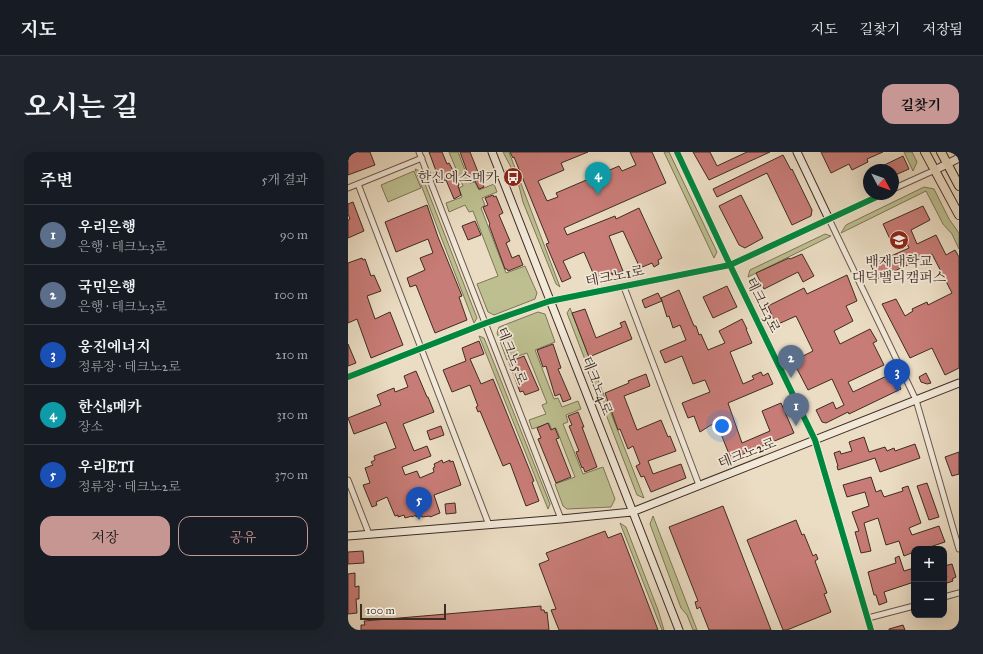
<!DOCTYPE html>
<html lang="ko">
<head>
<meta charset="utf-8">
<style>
	body { margin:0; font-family:"IM FELL Great Primer","Noto Serif KR",serif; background:#20242c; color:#f1f3f6 }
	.controls { position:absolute; right:12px; bottom:12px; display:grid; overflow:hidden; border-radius:8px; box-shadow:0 4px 16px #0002 }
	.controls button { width:36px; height:36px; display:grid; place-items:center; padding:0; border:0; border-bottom:1px solid #363941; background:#171b24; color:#f1f3f6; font:20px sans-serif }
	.compass { position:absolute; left:515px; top:12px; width:36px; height:36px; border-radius:50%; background:#171b24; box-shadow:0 4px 16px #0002; rotate:131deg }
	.scale { position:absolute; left:12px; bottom:10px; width:86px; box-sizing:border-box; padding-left:4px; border:2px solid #3e2c25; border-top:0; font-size:11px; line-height:14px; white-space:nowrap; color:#3e2c25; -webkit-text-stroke:3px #f2e9d9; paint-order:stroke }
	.you { position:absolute; left:374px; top:274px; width:14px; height:14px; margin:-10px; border:3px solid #fff; border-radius:50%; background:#1a73e8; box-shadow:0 0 0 6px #1a73e833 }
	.badge { display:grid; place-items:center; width:26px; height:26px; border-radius:50%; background:#c59692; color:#fff; font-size:13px; font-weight:700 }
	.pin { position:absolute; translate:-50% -33px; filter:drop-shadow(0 1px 2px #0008) }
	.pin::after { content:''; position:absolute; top:21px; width:14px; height:12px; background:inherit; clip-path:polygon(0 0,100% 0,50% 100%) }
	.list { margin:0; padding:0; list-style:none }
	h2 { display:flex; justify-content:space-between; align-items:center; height:52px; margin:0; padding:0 16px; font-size:17px }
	h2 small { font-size:13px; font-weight:400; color:#9ea1a6 }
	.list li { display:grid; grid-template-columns:26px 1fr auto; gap:12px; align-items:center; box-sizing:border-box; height:60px; padding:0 16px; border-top:1px solid #363941 }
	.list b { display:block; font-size:15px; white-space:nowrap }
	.list p { margin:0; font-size:13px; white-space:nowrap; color:#9ea1a6 }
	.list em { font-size:13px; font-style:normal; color:#9ea1a6 }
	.actions { display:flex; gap:8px; padding:12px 16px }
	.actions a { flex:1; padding:9px 0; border:1px solid #c59692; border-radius:12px; text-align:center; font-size:14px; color:#c59692 }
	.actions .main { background:#c59692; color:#111 }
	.map { position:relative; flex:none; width:611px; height:478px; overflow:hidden; border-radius:12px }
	header { display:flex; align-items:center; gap:24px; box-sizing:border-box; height:56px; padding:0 20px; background:#171b24; border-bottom:1px solid #363941 }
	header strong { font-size:19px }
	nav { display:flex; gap:22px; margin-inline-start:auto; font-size:14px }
	.intro { display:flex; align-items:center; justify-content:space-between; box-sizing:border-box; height:96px; padding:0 24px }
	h1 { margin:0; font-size:28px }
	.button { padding:10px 18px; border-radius:12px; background:#c59692; color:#111; font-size:14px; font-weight:700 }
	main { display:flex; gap:24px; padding:0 24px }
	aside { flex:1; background:#171b24; border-radius:12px; box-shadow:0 4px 16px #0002 }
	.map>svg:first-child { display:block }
	.green { fill:#bdbf90; stroke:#7e765a }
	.building { fill:#c87c77; stroke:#3e2c25 }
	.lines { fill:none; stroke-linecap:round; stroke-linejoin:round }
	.street-casing { stroke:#69584d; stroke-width:7 }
	.secondary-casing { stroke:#3e2c25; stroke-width:9 }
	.primary-casing { stroke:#3e2c25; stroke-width:10 }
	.street { stroke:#f2e9d9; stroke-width:5 }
	.secondary { stroke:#f2e9d9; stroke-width:7 }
	.primary { stroke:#ebddc4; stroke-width:8 }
	.cycleway-casing { stroke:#f2e9d9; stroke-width:8 }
	.cycleway { stroke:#00873e; stroke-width:6 }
	.labels { text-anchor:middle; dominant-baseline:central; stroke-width:3.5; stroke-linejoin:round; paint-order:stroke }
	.poi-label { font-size:14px; fill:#3e2c25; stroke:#f2e9d9; text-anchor:end }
	.street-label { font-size:14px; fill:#3e2c25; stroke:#f2e9d9 }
</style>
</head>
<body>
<header>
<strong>지도</strong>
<nav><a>지도</a><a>길찾기</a><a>저장됨</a></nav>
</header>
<div class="intro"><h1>오시는 길</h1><a class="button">길찾기</a></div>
<main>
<aside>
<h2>주변<small>5개 결과</small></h2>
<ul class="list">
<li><span class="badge" style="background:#5c6f8a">1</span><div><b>우리은행</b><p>은행 · 테크노3로</p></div><em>90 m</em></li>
<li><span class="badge" style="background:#5c6f8a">2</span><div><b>국민은행</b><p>은행 · 테크노3로</p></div><em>100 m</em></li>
<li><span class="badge" style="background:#1a4fb4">3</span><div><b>웅진에너지</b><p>정류장 · 테크노2로</p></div><em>210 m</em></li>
<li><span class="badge" style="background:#0f9aa8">4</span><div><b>한신s메카</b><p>장소</p></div><em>310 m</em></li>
<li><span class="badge" style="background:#1a4fb4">5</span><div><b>우리ETI</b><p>정류장 · 테크노2로</p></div><em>370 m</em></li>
</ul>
<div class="actions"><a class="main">저장</a><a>공유</a></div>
</aside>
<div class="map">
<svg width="611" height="478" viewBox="0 0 611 478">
	<rect width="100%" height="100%" fill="#ebddc4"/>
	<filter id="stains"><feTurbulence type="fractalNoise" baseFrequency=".005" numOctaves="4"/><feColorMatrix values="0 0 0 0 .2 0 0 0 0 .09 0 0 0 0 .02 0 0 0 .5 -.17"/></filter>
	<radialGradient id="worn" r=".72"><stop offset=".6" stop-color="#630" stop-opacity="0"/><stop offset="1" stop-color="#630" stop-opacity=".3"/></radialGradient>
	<path class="green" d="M101,0H110L122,31L127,30L131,38L146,32L149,40L134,46L137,53L133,56L158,121L177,114L189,141L187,147L146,163L140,160L129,132L150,124L125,59L121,60L117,53L101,60L98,51L114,45L111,36L115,34Z
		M155,0H161L212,135L208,132L175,50L171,34L165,19Z
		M316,0H321L369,100L366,106Z
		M556,0H564L569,10L565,19Z
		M67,17L72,19L129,166L126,171Z
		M66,19L73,36L40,50L33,33Z
		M576,35L586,37L601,67L611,81V97L604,82L595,72L578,39L493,81L498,73Z
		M477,82L483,84L400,125L402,118Z
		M222,156L296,346L289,343L219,161Z
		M190,160L197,162L207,190L187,198L206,247L210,246L214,255L230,249L233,257L218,263L220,270L215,272L235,322L255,315L267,347L263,355L219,357L215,354L207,332L227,325L208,276L204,278L201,271L184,277L181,268L198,262L194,253L199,251L179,201L159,208L149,181L151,175Z
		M131,184L136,186L202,352L200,357Z
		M305,364L349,478H345L339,463L333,456L302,372Z
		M272,371L278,375L310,458L316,478H314Z"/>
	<path class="building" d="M0,0H22L27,13L0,23Z
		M81,0H94L99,12L101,11L109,26L111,33L110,34L113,43L106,47L98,28L91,31L86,20L88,19Z
		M112,0H122L136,35L131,37L127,29L123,30Z
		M162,0H240L213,11L216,18L190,29L199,49L210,45L208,41L271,14L274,19L288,13L282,0H304L318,31L216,76L219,83L267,64L268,67L291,56L314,106L310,108L311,112L306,115L304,111L292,116L275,79L261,84L275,119L264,123V121L248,128L236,100L215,109L223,126L214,130L198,92L201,91L166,5L165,6Z
		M345,0H362L369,14L399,0H422L361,28Z
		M473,0H535L519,7L520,10L504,18L501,12L483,21Z
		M435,3L443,18L444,17L464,58L463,64L444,73L419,21L369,45L365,37Z
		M555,4L561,17L545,24V18H526Z
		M145,43L146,45L148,44L155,61L151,63L162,89L158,91L164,106L171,103L175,113L160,119L159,117H157L141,73L142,72L135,55L140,53L137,46Z
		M393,43L415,86L397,96L391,93L371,54Z
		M5,50L16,79L0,86V68L2,67L0,62V52Z
		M79,53L90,85L114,144L111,145L119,168L87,181L68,133L62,135L59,126L77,118L72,106L85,101L80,87L48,100L37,70Z
		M575,54L582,68L563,78L569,92L588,83L598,103L607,98L611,105V216L597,223L584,196L562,206L534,152L548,147L557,164L565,159L564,157L579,150L580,153L604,141L584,102L529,127L523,113L561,96L554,81L542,87L535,72Z
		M127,69L133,83L120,88L114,74Z
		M454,102L466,124L455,130L450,120L416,137L408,121L441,106L442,107Z
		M14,106L15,108L17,107L23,124L26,123L33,139L19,144L27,167L42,160L55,193L23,206L9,167L0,171V111Z
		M499,123L509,149L498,154L505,169L486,179L492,192L522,177L529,189L525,191L536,213L500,230L505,240L545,221L553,237L501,262L500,260L478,271L474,270L468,258L485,250L488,257L496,253L484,227L460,238L445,209L465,199L448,164L428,173L420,154L456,136L459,142Z
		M379,134L389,155L365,166L355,145Z
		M331,138L346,174H348L351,183L353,182L360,198L377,191L371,179L394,167L399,177H398L404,191L382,200L395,232L406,227L404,224L413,220L415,224L420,221L425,232L380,251L394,291L422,279L414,259L433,251L446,281L383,307L369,272L363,273L352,280L346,264L340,266L334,251L362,240L357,228L345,232L334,204L317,211L312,199L338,188L332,173L325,176L321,164L319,165L313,146Z
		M310,141L314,149L297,156L294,148Z
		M237,157L248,186L274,175L272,171L277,169L284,187L241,205L224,161Z
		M131,189L136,202L122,207L133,232L145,227L186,329L184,330L191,349L178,354L162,311L155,314L132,259L130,260L128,255L130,254L122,233L104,240L95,218L118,209L114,196Z
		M0,192L8,211L0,214Z
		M205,192L213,216L210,217L223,247L215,250L212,242L207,244L198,214L195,215L189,198Z
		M176,204L191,238L177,243L175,239L172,240L161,210Z
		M68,219L79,245H80L86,260L55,272L66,299L79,294L83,304L54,315L57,323L69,319L72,326L86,320L85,316L87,315L86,312L94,308L95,311L102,308V310L105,309L113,333L86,343L92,361L82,365V364L74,365L73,363L68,365V363L64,365V364L57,366L56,363L50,365V363L47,364L39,345L28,350L29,353L24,355L15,333L22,331L17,316L25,313L23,310L27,308L26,304L48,296L38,270L6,282L0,266L33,253L29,243L46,236L47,240L60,235L56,224Z
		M578,221L583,231L579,232L573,230L571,225Z
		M298,222L302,234L276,244L289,278L313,268L320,285L322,284L328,299L300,309L305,322L333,312L338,326L303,340L296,324L293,325L288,314L292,312L285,294L280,297L272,277L270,278L257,241L281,231L280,229Z
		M230,260L236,275H234L249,315L237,320L235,315L234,316L228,300L231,299L221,274L224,273L220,264Z
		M200,271L203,278L207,276L211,286L208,287L223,325L208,331L190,287L193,286L189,276Z
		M93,274L96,283L82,288L79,279Z
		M516,285L521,300L537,295L539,299L546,296L547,299L567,292L572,306L532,320L527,306L490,318L489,314H490L486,301L492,299L493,302L504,299L501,290Z
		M611,300V322L604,324L597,305Z
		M523,325L528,340L533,338L536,345L555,339L554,336L560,334L573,371L561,376L564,383L591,374L597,390L576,397H566V400L556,404L551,389L538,393L530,366L516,371L523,399L513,401L507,380L511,379L504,360L521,354L517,340L499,345L495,333Z
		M579,331L591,365L581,368L569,334Z
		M107,351L108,361L98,362L97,352Z
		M375,354L423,478H361L352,455L349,457L347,450L350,449L321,375Z
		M448,368L454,383L456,382L465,404L468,402L470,407L467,409L479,441L476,442L483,460L439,478H435L399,388Z
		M257,379L260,386L273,381L310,478H211L203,458L208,457L191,412L201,408L198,401Z
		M15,399L16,411L0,412V400Z
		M551,404L556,419L566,416V430L536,440L539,450L531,453L528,443H526L520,420L548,411L547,406Z
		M604,412L608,425L604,427L605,429L596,432V426L599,425L596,414Z
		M7,421V435L11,434V447H8L9,461L0,462V422Z
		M193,454V458H196L197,461L199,460L201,478H13V473H17L16,469Z
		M555,473L557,478H541V477Z"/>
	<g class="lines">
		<defs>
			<path id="street" d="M71,0L213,367
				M329,0L382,113L467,288L523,478
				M10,32L141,373
				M0,36L74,6
				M545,37L587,18
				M481,67L568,248L611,397
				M276,135L351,333
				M0,225L138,171L202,149L382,113L535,42
				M0,328L21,382
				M596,445L611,441
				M520,466L566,454"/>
			<path id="secondary" d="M144,0L331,478
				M449,0L481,67
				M587,18L611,6
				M0,384L213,367L284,360L611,231"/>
			<path id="primary" d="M577,0L611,63
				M593,0L611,34"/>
		</defs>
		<use href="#street" class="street-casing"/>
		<use href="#secondary" class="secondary-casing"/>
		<use href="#primary" class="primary-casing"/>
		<use href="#street" class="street"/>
		<use href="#secondary" class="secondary"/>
		<use href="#primary" class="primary"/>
		<defs>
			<path id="cycleway" d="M329,0L382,113L467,288L523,478
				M0,225L138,171L202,149L382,113L535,42"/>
		</defs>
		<use href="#cycleway" class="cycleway-casing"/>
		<use href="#cycleway" class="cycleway"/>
	</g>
	<defs>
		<symbol id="bus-disc" viewBox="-11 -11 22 22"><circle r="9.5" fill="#8f2418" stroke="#f2e9d9"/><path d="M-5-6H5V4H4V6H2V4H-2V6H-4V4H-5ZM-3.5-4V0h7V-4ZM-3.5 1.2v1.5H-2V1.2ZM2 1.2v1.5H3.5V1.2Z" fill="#fff"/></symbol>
		<symbol id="university-disc" viewBox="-11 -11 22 22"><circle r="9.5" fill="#8f2418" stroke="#f2e9d9"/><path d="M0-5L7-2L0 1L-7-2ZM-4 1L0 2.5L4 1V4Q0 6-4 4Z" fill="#fff"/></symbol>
	</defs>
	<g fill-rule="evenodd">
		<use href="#bus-disc" x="154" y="14" width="22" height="22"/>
		<use href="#university-disc" x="540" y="77" width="22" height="22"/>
	</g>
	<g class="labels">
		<g class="poi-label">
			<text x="151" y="25">한신에스메카</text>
			<text x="551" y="109" text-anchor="middle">배재대학교<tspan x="551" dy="16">대덕밸리캠퍼스</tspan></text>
		</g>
		<g class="street-label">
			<text transform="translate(267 124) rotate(-11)">테크노1로</text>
			<text transform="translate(415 153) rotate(64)">테크노3로</text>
			<text transform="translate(164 204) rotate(69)">테크노5로</text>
			<text transform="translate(249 234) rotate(69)">테크노4로</text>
			<text transform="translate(399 301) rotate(-21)">테크노2로</text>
		</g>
	</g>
	<rect width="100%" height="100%" filter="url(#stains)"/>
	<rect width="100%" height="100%" fill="url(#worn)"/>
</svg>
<div class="controls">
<button>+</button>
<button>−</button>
</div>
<svg class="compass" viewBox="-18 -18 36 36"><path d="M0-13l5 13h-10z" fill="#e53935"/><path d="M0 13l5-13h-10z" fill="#9ea1a6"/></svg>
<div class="scale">100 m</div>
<div class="you"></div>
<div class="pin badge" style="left:448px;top:274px;background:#5c6f8a">1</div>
<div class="pin badge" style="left:443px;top:226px;background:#5c6f8a">2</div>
<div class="pin badge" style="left:549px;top:240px;background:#1a4fb4">3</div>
<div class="pin badge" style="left:250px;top:43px;background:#0f9aa8">4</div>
<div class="pin badge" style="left:71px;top:368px;background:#1a4fb4">5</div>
</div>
</main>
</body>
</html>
